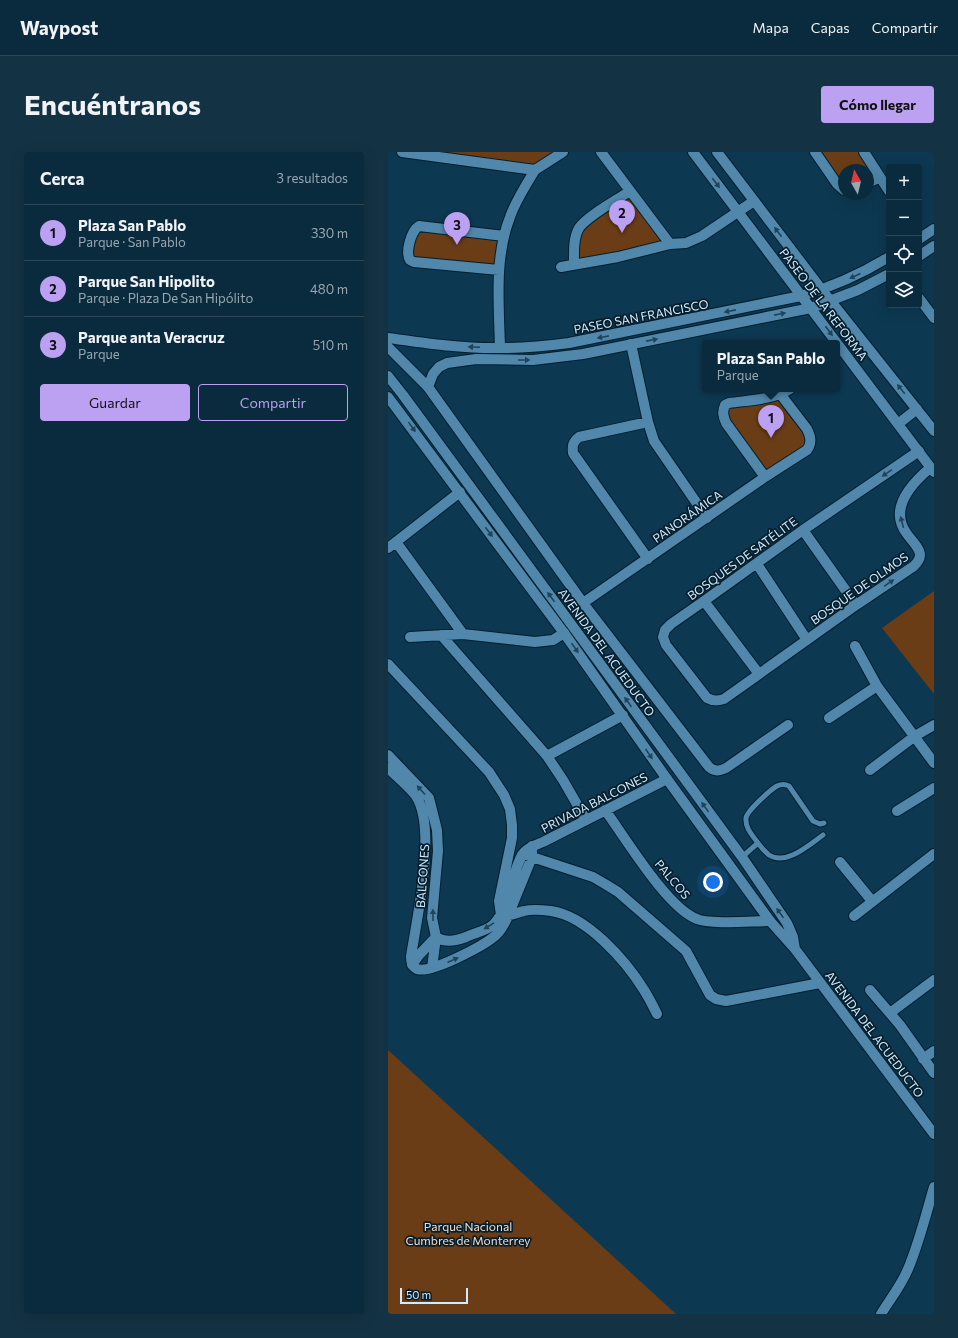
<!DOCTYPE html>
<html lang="es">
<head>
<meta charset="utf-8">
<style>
	body { margin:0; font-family:Commissioner,sans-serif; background:#133244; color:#f1f3f6 }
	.controls { position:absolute; right:12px; top:12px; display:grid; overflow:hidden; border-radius:4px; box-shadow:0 4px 16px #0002 }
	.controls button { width:36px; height:36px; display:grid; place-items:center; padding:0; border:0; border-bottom:1px solid #2a4657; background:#0a2a3d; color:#f1f3f6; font:20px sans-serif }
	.compass { position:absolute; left:450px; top:12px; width:36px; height:36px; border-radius:50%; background:#0a2a3d; box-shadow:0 4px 16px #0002; rotate:352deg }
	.scale { position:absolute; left:12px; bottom:10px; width:68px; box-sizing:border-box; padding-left:4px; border:2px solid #cfebfe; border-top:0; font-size:11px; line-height:14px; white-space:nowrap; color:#cfebfe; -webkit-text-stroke:3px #071e2c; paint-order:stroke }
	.you { position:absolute; left:325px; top:730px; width:14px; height:14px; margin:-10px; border:3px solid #fff; border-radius:50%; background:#1a73e8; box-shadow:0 0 0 6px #1a73e833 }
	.badge { display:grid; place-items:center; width:26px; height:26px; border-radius:50%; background:#bca0f2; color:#111; font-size:13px; font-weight:700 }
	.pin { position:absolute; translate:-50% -33px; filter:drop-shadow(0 1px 2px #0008) }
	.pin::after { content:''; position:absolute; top:21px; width:14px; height:12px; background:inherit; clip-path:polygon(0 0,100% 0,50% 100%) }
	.popup { position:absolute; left:314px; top:188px; width:138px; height:52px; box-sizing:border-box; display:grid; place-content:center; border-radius:4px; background:#0a2a3d; filter:drop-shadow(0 1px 3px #0005); font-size:13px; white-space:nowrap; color:#99a7b0 }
	.popup b { font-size:15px; color:#f1f3f6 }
	.popup::after { content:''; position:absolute; left:50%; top:100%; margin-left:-8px; border:8px solid transparent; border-top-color:#0a2a3d }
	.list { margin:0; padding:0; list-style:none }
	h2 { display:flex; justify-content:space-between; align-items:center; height:52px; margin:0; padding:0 16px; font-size:17px }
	h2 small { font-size:13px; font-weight:400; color:#99a7b0 }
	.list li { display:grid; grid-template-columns:26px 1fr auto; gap:12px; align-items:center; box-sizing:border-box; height:56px; padding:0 16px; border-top:1px solid #2a4657 }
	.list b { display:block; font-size:15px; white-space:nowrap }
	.list p { margin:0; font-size:13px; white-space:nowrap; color:#99a7b0 }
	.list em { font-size:13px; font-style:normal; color:#99a7b0 }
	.actions { display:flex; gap:8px; padding:12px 16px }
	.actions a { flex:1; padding:9px 0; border:1px solid #bca0f2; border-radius:4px; text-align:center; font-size:14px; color:#bca0f2 }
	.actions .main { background:#bca0f2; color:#111 }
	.icon { flex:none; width:22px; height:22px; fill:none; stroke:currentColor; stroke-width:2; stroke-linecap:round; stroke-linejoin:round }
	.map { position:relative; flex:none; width:546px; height:1162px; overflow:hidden; border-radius:4px }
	header { display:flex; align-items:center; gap:24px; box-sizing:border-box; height:56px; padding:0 20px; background:#0a2a3d; border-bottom:1px solid #2a4657 }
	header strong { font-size:19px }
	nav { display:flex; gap:22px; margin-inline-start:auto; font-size:14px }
	.intro { display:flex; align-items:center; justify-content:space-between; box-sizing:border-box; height:96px; padding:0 24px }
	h1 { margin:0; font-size:28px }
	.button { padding:10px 18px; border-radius:4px; background:#bca0f2; color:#111; font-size:14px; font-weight:700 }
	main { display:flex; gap:24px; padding:0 24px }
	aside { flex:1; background:#0a2a3d; border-radius:4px; box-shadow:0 4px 16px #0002 }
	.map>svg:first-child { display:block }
	.green { fill:#6a3d16 }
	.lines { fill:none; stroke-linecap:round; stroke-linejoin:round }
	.lane-casing { stroke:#021f2f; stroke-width:7 }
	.street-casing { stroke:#021f2f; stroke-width:12 }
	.secondary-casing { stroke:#021f2f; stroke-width:12 }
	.lane { stroke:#5087aa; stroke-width:5 }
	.street { stroke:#5087aa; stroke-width:10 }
	.secondary { stroke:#5087aa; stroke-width:10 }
	.oneway { fill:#214358 }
	.labels { text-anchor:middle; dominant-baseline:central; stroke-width:3.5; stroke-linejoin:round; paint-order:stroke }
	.street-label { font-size:12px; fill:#cfebfe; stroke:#071e2c }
	.park-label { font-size:12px; fill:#f6ddcb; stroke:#071e2c }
</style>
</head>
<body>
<header>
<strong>Waypost</strong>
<nav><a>Mapa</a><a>Capas</a><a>Compartir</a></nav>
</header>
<div class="intro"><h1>Encuéntranos</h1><a class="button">Cómo llegar</a></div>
<main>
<aside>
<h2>Cerca<small>3 resultados</small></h2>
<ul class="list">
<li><span class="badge">1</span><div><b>Plaza San Pablo</b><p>Parque · San Pablo</p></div><em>330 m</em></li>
<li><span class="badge">2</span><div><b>Parque San Hipolito</b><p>Parque · Plaza De San Hipólito</p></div><em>480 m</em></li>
<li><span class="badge">3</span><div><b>Parque anta Veracruz</b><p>Parque</p></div><em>510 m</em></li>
</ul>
<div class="actions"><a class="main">Guardar</a><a>Compartir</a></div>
</aside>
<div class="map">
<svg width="546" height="1162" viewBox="0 0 546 1162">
	<rect width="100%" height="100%" fill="#0d3851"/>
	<path class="green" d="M31,0H175L147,18Z
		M427,0H476L492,25L480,31V18H456V38Z
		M242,39L282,92L186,113L197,69Z
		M35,74L116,84L111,118L20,105L19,101Z
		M390,249L416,273L419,298L377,325L338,271L337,253Z
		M546,439V542L494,476Z
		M0,898L288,1162H0Z"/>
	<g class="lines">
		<defs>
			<path id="lane" d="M370,691C373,695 377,700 381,703C398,714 421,693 435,683
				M354,705L370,691C364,683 357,676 358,666C359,659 382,638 389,634C393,632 397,632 401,634L425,669L432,672L436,671"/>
			<path id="street" d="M14,0L147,18L175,0
				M213,0L282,92
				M427,0L449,32L456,38
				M476,0L501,39
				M480,31L492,25
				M186,113C186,101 185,86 191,76C199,64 229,48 242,39
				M173,115L230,105L282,92L298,91L314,84L366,49
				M111,118L26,110L22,108C17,100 23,79 31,74L116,84
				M531,146L546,166
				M243,192L260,270L266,289L319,366
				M112,196C111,153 106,106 122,65C128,48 138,33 147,18
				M40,235L195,451L321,615C327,620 331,619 338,616L400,573
				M260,270L191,285C185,290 184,293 185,301L260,407
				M531,299L415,378L316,449L283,472L277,478L275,485L278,493L319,546C325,549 329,549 336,547L468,453L526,414C529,411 532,408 532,403C532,396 523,388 519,382C500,357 523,332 542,316
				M377,325L338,271C335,264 334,260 337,253L341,251C362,248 384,248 402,237
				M415,378L468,453
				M8,390L75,482
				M0,396L72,340
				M369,412L419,488
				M316,449L371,522
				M195,451L377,325L419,298C424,291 423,285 419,277L393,243
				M53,483L159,604L175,628L198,668
				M22,485L75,482L147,490L165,488L176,481
				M467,494L489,534L546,611
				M0,512L101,620L116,643L122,657L124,673V686L111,749L113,763C122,765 127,761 136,759C144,757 155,758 163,759C199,764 238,809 256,838C261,846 265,854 269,862
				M441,566L489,534
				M0,603L41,646L49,678L50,699L44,766L48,785L44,816
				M159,604L235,563
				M0,616C9,625 21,634 28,644C49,676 29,766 23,804C23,809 23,814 29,817C43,822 97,793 108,783C114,778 117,771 120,764L144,705V694
				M482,618L527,584L546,573
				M217,658C237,685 279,756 309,767C323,773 365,769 382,769
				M509,659L546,636
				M135,702L205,725L217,732L230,740L298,799L322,843L328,847L338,849L432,831
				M452,710L484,749
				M466,764L546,702
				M24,813L31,803L48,785C57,791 68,789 78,785C86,781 99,779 106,772C121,756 123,723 134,703C138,696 148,693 155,690L279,627
				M482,838L512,873L546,921
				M502,861L546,828
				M535,907L546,899
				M493,1162C502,1147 513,1134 520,1117C531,1091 538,1062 546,1035"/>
			<path id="secondary" d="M305,0L546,320
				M329,0L434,138L546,279
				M531,87L546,77
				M531,104L546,94
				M0,186C37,191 76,197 113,196C136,196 158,194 181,191L413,144C444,135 473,122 501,105
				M0,195L40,235L45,222L51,215L59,211L88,207L145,208L195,202L423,156L470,138L501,122
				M0,224L15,243L354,705L399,771L405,785L407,797
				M0,245L176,481L279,627L382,769L407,797L546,982
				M510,272L529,257"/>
		</defs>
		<use href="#lane" class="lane-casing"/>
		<use href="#street" class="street-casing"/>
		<use href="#secondary" class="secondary-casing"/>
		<use href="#lane" class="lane"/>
		<use href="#street" class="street"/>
		<use href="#secondary" class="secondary"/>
	</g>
	<defs><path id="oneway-solid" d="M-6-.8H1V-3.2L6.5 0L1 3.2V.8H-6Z"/></defs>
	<g class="oneway">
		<use href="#oneway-solid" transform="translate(328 31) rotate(53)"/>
		<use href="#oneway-solid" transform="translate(390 80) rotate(-127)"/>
		<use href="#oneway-solid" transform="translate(467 124) rotate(155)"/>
		<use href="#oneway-solid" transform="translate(342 159) rotate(169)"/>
		<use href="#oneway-solid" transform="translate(392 162) rotate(-11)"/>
		<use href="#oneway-solid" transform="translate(441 179) rotate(53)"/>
		<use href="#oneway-solid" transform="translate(215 185) rotate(169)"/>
		<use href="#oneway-solid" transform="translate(264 188) rotate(-11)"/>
		<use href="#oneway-solid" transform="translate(86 195) rotate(-177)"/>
		<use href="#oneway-solid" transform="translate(136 208)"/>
		<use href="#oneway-solid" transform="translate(513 237) rotate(-129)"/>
		<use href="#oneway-solid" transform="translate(24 275) rotate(54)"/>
		<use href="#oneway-solid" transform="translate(499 321) rotate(146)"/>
		<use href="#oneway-solid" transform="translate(514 370) rotate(-104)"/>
		<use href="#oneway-solid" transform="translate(101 380) rotate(53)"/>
		<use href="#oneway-solid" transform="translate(501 431) rotate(-34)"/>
		<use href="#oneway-solid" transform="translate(163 445) rotate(-126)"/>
		<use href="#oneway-solid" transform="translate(187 496) rotate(55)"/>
		<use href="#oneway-solid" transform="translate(240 550) rotate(-126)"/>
		<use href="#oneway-solid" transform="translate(261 602) rotate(56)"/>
		<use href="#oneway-solid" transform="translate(33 638) rotate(-132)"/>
		<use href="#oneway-solid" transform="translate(317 655) rotate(-126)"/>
		<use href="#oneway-solid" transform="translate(392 761) rotate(-125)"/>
		<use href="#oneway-solid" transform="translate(45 763) rotate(-90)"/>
		<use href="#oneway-solid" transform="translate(101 774) rotate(149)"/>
		<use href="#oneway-solid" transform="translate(65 808) rotate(-24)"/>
	</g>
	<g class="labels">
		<g class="street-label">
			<text transform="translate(436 152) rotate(53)">PASEO DE LA REFORMA</text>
			<text transform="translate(253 164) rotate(-11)">PASEO SAN FRANCISCO</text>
			<text transform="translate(299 364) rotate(-35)">PANORÁMICA</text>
			<text transform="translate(354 406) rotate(-36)">BOSQUES DE SATÉLITE</text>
			<text transform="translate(471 436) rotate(-35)">BOSQUE DE OLMOS</text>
			<text transform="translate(219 500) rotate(54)">AVENIDA DEL ACUEDUCTO</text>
			<text transform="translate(206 650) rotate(-27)">PRIVADA BALCONES</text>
			<text transform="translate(34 724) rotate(-86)">BALCONES</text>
			<text transform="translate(285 727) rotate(50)">PALCOS</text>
			<text transform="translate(487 882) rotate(53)">AVENIDA DEL ACUEDUCTO</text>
		</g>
		<g class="park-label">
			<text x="80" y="1074">Parque Nacional<tspan x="80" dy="14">Cumbres de Monterrey</tspan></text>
		</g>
	</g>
</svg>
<div class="controls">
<button>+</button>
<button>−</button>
<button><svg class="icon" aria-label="locate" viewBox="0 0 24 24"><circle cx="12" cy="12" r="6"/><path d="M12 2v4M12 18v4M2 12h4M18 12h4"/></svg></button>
<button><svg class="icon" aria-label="layers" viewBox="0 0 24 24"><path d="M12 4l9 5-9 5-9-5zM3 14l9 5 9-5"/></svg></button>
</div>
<svg class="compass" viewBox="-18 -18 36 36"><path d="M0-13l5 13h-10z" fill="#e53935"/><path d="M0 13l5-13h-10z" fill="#99a7b0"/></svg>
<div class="scale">50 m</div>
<div class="you"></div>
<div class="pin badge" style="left:383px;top:286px">1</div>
<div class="popup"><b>Plaza San Pablo</b>Parque</div>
<div class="pin badge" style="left:234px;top:81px">2</div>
<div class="pin badge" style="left:69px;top:93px">3</div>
</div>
</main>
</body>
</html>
